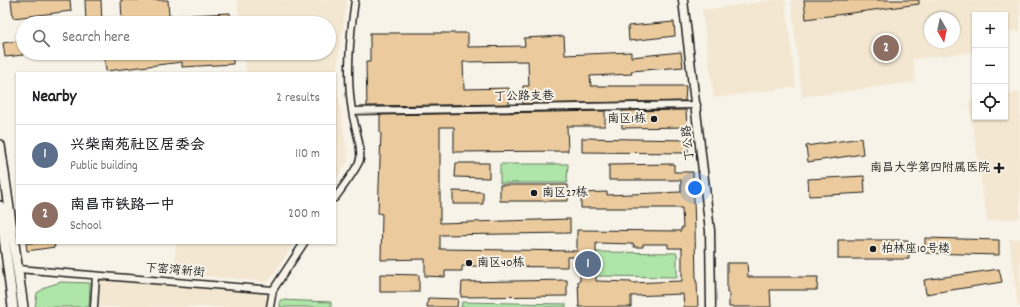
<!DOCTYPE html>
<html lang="en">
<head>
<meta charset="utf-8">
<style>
	body { margin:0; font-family:Dekko,"LXGW WenKai TC",sans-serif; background:#f6f6f6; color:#202124 }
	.controls { position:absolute; right:12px; top:12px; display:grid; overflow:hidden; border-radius:0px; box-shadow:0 1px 3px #0004 }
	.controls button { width:36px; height:36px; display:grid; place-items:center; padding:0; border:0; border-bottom:1px solid #e0e0e0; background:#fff; color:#202124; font:20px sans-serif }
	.compass { position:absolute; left:924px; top:12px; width:36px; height:36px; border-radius:50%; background:#fff; box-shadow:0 1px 3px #0004; rotate:171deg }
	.you { position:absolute; left:695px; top:188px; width:14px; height:14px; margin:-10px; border:3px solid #fff; border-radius:50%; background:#1a73e8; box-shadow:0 0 0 6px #1a73e833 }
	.badge { display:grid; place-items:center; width:26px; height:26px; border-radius:50%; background:#1c1c1c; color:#fff; font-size:13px; font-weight:700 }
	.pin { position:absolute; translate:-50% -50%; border:2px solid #fff; box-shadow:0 1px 4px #0006 }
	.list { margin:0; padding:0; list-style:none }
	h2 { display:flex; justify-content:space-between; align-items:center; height:52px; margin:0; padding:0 16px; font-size:17px }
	h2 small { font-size:13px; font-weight:400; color:#757577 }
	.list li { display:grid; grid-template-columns:26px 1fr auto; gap:12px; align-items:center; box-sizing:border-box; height:60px; padding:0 16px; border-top:1px solid #e0e0e0 }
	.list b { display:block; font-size:15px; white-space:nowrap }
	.list p { margin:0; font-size:13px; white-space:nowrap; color:#757577 }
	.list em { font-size:13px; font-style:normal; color:#757577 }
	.icon { flex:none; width:22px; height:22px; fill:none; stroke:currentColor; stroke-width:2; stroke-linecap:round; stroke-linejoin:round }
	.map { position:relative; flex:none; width:1020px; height:307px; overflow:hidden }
	.search { position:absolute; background:#fff; box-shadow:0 1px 3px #0004; left:16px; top:16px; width:320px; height:44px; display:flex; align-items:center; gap:10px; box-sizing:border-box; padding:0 14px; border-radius:22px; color:#757577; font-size:15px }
	.panel { position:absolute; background:#fff; box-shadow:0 1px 3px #0004; left:16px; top:72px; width:320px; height:172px; border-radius:0px }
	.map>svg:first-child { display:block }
	.built { fill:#f3e7d2; fill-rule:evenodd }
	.green { fill:#afe5a8; stroke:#668062 }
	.building { fill:#ebcb9d; stroke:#1c1c1c; fill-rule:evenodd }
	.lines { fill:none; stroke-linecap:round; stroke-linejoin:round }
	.minor-casing { stroke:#1c1c1c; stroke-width:9 }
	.tertiary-casing { stroke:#1c1c1c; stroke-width:11 }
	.secondary-casing { stroke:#1c1c1c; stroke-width:12 }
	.minor { stroke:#f7f3e8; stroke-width:6 }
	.tertiary { stroke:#f7f3e8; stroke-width:8 }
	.secondary { stroke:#f7f3e8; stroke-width:9 }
	.poi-dot { fill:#1c1c1c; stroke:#f7f3e8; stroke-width:1.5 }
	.labels { text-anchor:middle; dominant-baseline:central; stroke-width:4; stroke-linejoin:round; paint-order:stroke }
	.street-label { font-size:12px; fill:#1c1c1c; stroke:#f7f3e8 }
	.poi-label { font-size:12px; fill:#1c1c1c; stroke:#f7f3e8; text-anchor:start }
</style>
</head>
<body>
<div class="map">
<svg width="1020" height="307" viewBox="0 0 1020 307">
	<rect width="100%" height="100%" fill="#f7f3e8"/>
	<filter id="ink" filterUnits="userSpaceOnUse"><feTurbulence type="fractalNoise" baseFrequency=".025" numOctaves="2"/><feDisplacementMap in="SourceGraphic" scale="8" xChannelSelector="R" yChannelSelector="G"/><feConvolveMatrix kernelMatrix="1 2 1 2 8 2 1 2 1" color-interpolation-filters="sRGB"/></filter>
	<g filter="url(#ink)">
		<path class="built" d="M237,0H347L338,59L337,86L348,161L335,181V73H246L244,53H329V23H240Z
			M774,0H785L796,87L714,98L702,10Z
			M791,0H1020V31L1005,32V15H975V36H974L975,52L913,59L915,82L802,97ZM930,18H954V42H930Z
			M1020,92V218L987,221L969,101L975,100V117H1005V95Z
			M1009,239H1020V307H1018Z
			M176,243H294L268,282L174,273Z
			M100,279L268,293L266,307H98Z"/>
		<path class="green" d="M500,164H568L567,183H500Z
			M596,252L677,253V277L596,276Z
			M61,282L90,283L89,307H35L37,293L48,286Z
			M280,300L331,302V307H280Z
			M462,302L566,304V307H461Z"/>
		<path class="building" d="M11,0H70L71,11L13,18Z
			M85,0H101L102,23H86Z
			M121,0H168L169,16L230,13V23H122Z
			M804,0H919V4L806,19Z
			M674,22L675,36L629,41L628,26Z
			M370,33H468V47L525,46L524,38L564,36L565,55L631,52V57L681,52L683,67L631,71L632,74L590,76L591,86H686L685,101L523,104V86H529L528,61L463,62L464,89L509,88V104L367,106L366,62H370Z
			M23,40V55L5,57L3,43Z
			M112,53H233V64L182,67V62L106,71L104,54Z
			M686,110L687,127L622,128V111Z
			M605,111V126H567L568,151L454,152V127H440V223L570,219V233L440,235V249L577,251V230L681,231V228H683L682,208H581V193L607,192V195L681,192V180H609V165L674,164V172H693L695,230L696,282H697L698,307H684L683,294L631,296V307H579L578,281H580V267H578V257H567V267L462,266V271H445V277L425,276V259L381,260L382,214L378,213L381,133H380V115ZM596,243L634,244V247H643V244H668V248H682V281L631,283V282L596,281Z
			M582,138L688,140V153L582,152Z
			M861,138L863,154L808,162L806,146Z
			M456,163H489V178L455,177Z
			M864,176L865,193L809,196L808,179Z
			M500,185H568V201H500Z
			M453,191L483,192V204H453Z
			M925,238L999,240V255L925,253Z
			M838,240H908L909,259H838Z
			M26,243H54L55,247L27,251Z
			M727,263H747L748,277H818L817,290H770L771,307H729V293H727Z
			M999,269L1002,282L926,294L924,280Z
			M380,274L419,275V292H380Z
			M567,280V296L461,297L462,282Z
			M428,298L458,299L457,307H427Z"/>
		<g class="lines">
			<defs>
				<path id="minor" d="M352,111L697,105
					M335,198C340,191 359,166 360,159C362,143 354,127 352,111C346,74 350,36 355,0
					M18,269L273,290L304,243
					M94,307L96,276
					M270,307L273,290"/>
				<path id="tertiary" d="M683,0L710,231L711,307"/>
				<path id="secondary" d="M0,145L23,307
					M0,206L13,307"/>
			</defs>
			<use href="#minor" class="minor-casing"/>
			<use href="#tertiary" class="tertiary-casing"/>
			<use href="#secondary" class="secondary-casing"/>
			<use href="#minor" class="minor"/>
			<use href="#tertiary" class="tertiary"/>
			<use href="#secondary" class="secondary"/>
		</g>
	</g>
	<g class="poi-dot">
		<circle cx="654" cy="119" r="4"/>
		<path d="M997 162h4v4h4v4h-4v4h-4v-4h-4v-4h4z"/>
		<circle cx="534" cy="193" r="4"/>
		<circle cx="873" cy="249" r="4"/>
		<circle cx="469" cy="263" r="4"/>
	</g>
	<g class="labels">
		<g class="street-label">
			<text transform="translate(524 97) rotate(-1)">丁公路支巷</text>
			<text transform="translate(689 143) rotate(-96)">丁公路</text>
			<text transform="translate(175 271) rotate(5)">下窑湾新街</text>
		</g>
		<g class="poi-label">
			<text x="646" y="119" text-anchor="end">南区1栋</text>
			<text x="990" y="168" text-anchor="end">南昌大学第四附属医院</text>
			<text x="542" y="193">南区27栋</text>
			<text x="881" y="249">柏林座10号楼</text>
			<text x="477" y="263">南区40栋</text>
		</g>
	</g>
</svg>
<div class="controls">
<button>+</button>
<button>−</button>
<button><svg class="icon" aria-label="locate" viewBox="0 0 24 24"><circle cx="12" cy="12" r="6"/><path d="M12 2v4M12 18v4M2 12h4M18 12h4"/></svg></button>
</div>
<svg class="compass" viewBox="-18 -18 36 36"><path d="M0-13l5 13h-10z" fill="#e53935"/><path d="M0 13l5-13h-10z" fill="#757577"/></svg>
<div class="you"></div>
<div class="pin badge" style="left:588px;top:264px;background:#5c6f8a">1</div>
<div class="pin badge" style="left:886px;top:48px;background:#8d6e63">2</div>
<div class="search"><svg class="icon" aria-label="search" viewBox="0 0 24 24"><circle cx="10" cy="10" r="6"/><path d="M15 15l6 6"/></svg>Search here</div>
<section class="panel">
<h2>Nearby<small>2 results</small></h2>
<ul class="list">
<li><span class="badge" style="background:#5c6f8a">1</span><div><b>兴柴南苑社区居委会</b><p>Public building</p></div><em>110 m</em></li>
<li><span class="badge" style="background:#8d6e63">2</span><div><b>南昌市铁路一中</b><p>School</p></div><em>200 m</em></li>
</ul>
</section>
</div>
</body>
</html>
